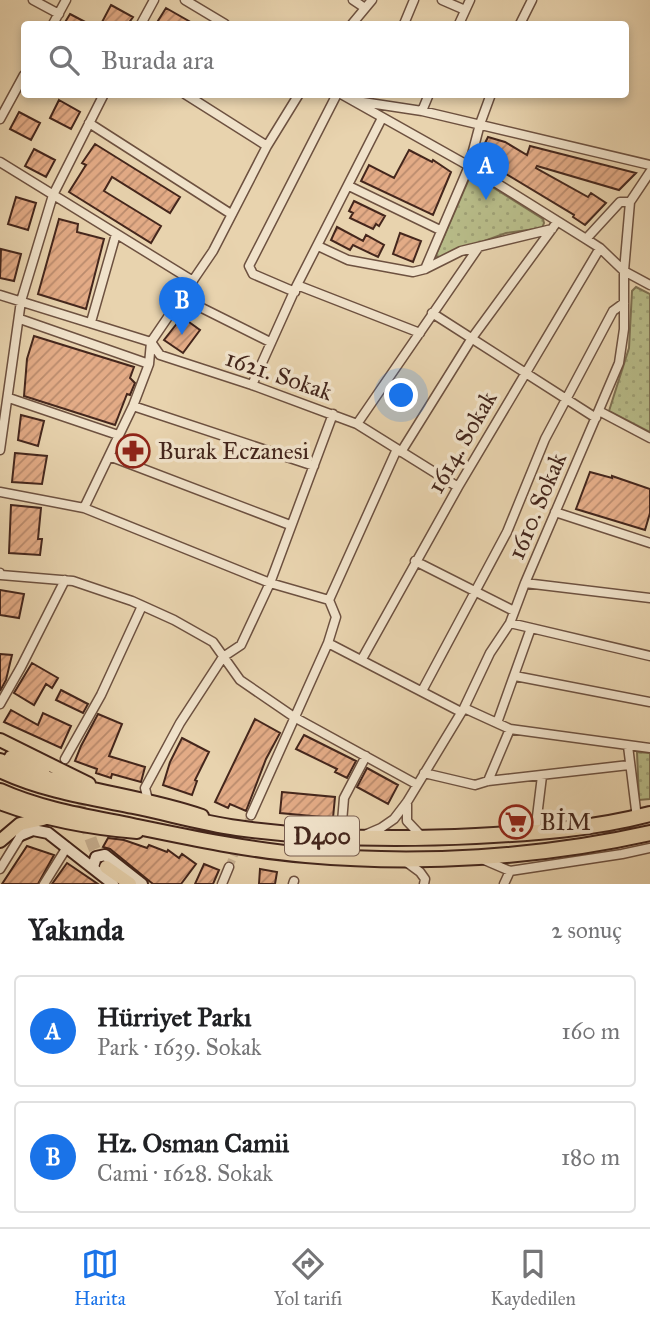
<!DOCTYPE html>
<html lang="tr">
<head>
<meta charset="utf-8">
<style>
	body { margin:0; font-family:"IM FELL Great Primer",serif; background:#f6f6f6; color:#202124 }
	.you { position:absolute; left:402px; top:396px; width:24px; height:24px; margin:-18px; border:5px solid #fff; border-radius:50%; background:#1a73e8; box-shadow:0 0 0 10px #1a73e833 }
	.badge { display:grid; place-items:center; width:46px; height:46px; border-radius:50%; background:#1a73e8; color:#fff; font-size:23px; font-weight:700 }
	.pin { position:absolute; translate:-50% -58px; filter:drop-shadow(0 2px 4px #0008) }
	.pin::after { content:''; position:absolute; top:37px; width:24px; height:21px; background:inherit; clip-path:polygon(0 0,100% 0,50% 100%) }
	.list { margin:0; padding:0; list-style:none }
	h2 { display:flex; justify-content:space-between; align-items:center; height:91px; margin:0; padding:0 28px; font-size:30px }
	h2 small { font-size:23px; font-weight:400; color:#757577 }
	.list li { display:grid; grid-template-columns:46px 1fr auto; gap:21px; align-items:center; box-sizing:border-box; height:112px; margin:0 14px 14px; padding:0 14px; border:2px solid #e0e0e0; border-radius:7px }
	.list b { display:block; font-size:26px; white-space:nowrap }
	.list p { margin:0; font-size:23px; white-space:nowrap; color:#757577 }
	.list em { font-size:23px; font-style:normal; color:#757577 }
	.icon { flex:none; width:38px; height:38px; fill:none; stroke:currentColor; stroke-width:2; stroke-linecap:round; stroke-linejoin:round }
	.map { position:relative; flex:none; width:650px; height:884px; overflow:hidden }
	.search { position:absolute; background:#fff; box-shadow:0 4px 10px #0003; left:21px; right:21px; top:21px; height:77px; display:flex; align-items:center; gap:18px; box-sizing:border-box; padding:0 24px; border-radius:7px; color:#757577; font-size:26px }
	.sheet { height:343px; background:#fff }
	nav { display:flex; justify-content:space-around; align-items:center; box-sizing:border-box; height:98px; border-top:2px solid #e0e0e0; background:#fff; font-size:19px; color:#757577 }
	nav a { display:grid; justify-items:center; gap:4px }
	nav .on { color:#1a73e8 }
	.map>svg:first-child { display:block }
	.green { fill:url(#green-dots); stroke:#7e7152; stroke-width:2 }
	.building { fill:url(#building-hatch); stroke:#44261c; stroke-width:2 }
	.lines { fill:none; stroke-linecap:round; stroke-linejoin:round }
	.street-tunnel { stroke:#c7b091; stroke-width:8; stroke-dasharray:8 4; stroke-linecap:butt }
	.primary-tunnel { stroke:#c7b091; stroke-width:12; stroke-dasharray:12 6; stroke-linecap:butt }
	.street-casing { stroke:#6d5140; stroke-width:11 }
	.secondary-casing { stroke:#44261c; stroke-width:14 }
	.primary-casing { stroke:#44261c; stroke-width:16 }
	.highway-casing { stroke:#44261c; stroke-width:18 }
	.street { stroke:#f0e2ca; stroke-width:8 }
	.secondary { stroke:#f0e2ca; stroke-width:10 }
	.primary { stroke:#e8d3ae; stroke-width:12 }
	.highway { stroke:#e8d3ae; stroke-width:14 }
	.labels { text-anchor:middle; dominant-baseline:central; stroke-width:7; stroke-linejoin:round; paint-order:stroke }
	.shield { fill:#f0e2ca; stroke:#785e50; stroke-width:2 }
	.shield-label { font-size:23px; font-weight:bold; fill:#44261c }
	.street-label { font-size:24px; fill:#44261c; stroke:#f0e2ca }
	.poi-label { font-size:24px; fill:#44261c; stroke:#f0e2ca; text-anchor:start }
</style>
</head>
<body>
<div class="map">
<svg width="650" height="884" viewBox="0 0 650 884">
	<defs>
		<pattern id="green-dots" width="8" height="8" patternUnits="userSpaceOnUse" patternTransform="scale(1.75)"><rect width="8" height="8" fill="#b8bc89"/><path d="M2 2h.1M6 6h.1" fill="none" stroke="#9fa176" stroke-width="1.8" stroke-linecap="round"/></pattern>
		<pattern id="building-hatch" width="6" height="6" patternUnits="userSpaceOnUse" patternTransform="scale(1.75)"><rect width="6" height="6" fill="#e3ab86"/><path d="M-1 1l2-2M0 6l6-6M5 7l2-2" fill="none" stroke="#ba8b6d"/></pattern>
	</defs>
	<rect width="100%" height="100%" fill="#e8d3ae"/>
	<filter id="stains"><feTurbulence type="fractalNoise" baseFrequency=".00286" numOctaves="4"/><feColorMatrix values="0 0 0 0 .2 0 0 0 0 .09 0 0 0 0 .02 0 0 0 .5 -.17"/></filter>
	<radialGradient id="worn" r=".72"><stop offset=".6" stop-color="#630" stop-opacity="0"/><stop offset="1" stop-color="#630" stop-opacity=".3"/></radialGradient>
	<path class="green" d="M475,176L543,219L544,223L542,228L506,233L438,258L436,255L468,181Z
		M636,287L650,294V432L609,411L629,348L632,291Z
		M637,752L650,753V799L639,800Z"/>
	<path class="building" d="M111,5L133,17L128,24H101Z
		M166,8L194,24H156Z
		M70,14L89,24H64Z
		M59,100L80,112L71,129L50,118Z
		M19,112L40,123L31,140L10,129Z
		M488,137L505,142L527,155L530,146L636,173L619,190L537,166L536,168L588,197L591,193L606,203L585,225L573,217L574,215L478,157Z
		M95,144L180,197L170,213L112,177L104,191L161,226L151,243L69,192L86,165L82,163Z
		M34,149L55,160L46,177L25,166Z
		M409,150L432,162L433,160L451,172L433,215L361,181L369,165L394,178Z
		M16,197L36,203L28,230L8,224Z
		M354,201L385,216L379,226L376,224L373,229L350,218L353,213L349,211Z
		M59,219L78,224L77,232L104,239L86,309L38,294Z
		M337,227L363,241L366,235L384,245L378,257L353,245L350,250L331,240Z
		M400,233L421,241L413,262L393,254Z
		M1,249L21,254L14,281L0,278Z
		M182,317L200,330L183,353L164,340Z
		M34,336L134,367L130,378L135,383L130,395L127,394L115,425L24,396L27,359Z
		M21,415L44,421L38,446L18,440Z
		M15,453L47,456L42,484L12,482Z
		M590,472L612,478V476L650,489V513L645,530L576,509Z
		M11,505L41,508L38,539H42L40,555L9,553Z
		M0,590L24,594L19,618L0,615Z
		M0,654L12,655L6,680L0,691Z
		M32,663L58,678L52,688L46,684L34,705L14,693Z
		M61,690L88,704L83,713L56,700Z
		M11,710L38,725L43,713L71,726L61,748L4,722Z
		M98,714L122,724L109,756L145,767L141,782L112,774L111,778L96,773L97,769L75,761L81,746Z
		M255,719L280,733L266,759L246,811L230,804L228,808L215,802Z
		M304,735L356,761L347,778L335,772L337,769L296,749Z
		M182,738L209,752L195,780L197,781L192,795L163,785L170,762Z
		M367,768L398,785L388,804L357,787Z
		M282,792L335,797L333,818L280,813Z
		M108,838L124,840L147,848L149,845L167,852L168,850L179,858L182,854L196,864L181,884H153L110,849L103,847Z
		M27,846L54,855L38,884H2Z
		M67,863L98,884H52Z
		M204,864L219,870L213,884H195Z
		M260,869L277,872L275,884H259Z"/>
	<g class="lines">
		<path class="street-tunnel" d="M229,867L251,815"/>
		<path class="primary-tunnel" d="M69,789C88,813 86,844 106,867"/>
		<defs>
			<path id="street" d="M33,0L59,14
				M185,0L225,24
				M353,0L365,8
				M442,0L465,10
				M53,24L66,0
				M141,24L154,0
				M352,24L372,0
				M404,24L414,0
				M459,24L470,0
				M520,24L532,0
				M185,94L267,146
				M341,94L469,166L586,239L600,248L624,271L650,285
				M356,101L422,111L650,165
				M422,111L429,94
				M0,119L24,75
				M89,123L231,214
				M0,162L193,281
				M349,186L440,230
				M586,239L620,202H630
				M318,246L348,260L413,272L425,269L461,251L552,229
				M425,269L469,166L480,124L491,94
				M297,285L420,333
				M295,292L253,274L249,266L337,94
				M0,295L151,342L160,355L252,385L357,424L458,487
				M183,295L200,307L270,342
				M432,313L596,418
				M20,319L149,364
				M91,322L116,234
				M252,385L297,285L382,118
				M9,398L118,435
				M133,406L314,466
				M599,411L650,438
				M357,424L478,248
				M0,450L21,301L53,195L104,94
				M401,452L472,338L557,222
				M109,456L290,525
				M0,492L84,508L270,583L329,600
				M84,508L133,406L149,364L151,342L213,251L267,146L299,94
				M555,512L650,543
				M415,561L514,611
				M0,573L1,575L73,581L132,601L174,620L213,642L240,680L294,717L416,784
				M525,583L650,598
				M510,623L650,656
				M328,643L461,712
				M362,659L458,487L600,248
				M515,676L650,702
				M422,691L507,532L545,439L613,311L624,303
				M0,704L21,667L65,580
				M464,708L510,729L650,748
				M497,723L531,628
				M628,746L637,818
				M65,759L101,695L142,606
				M424,773L475,785L488,781L629,765
				M488,781L510,729
				M148,800L145,788L180,723L223,657L241,645L270,583L333,414
				M407,802V821L423,838
				M251,815L328,643L336,617L329,600L397,449
				M342,822L344,798L366,756
				M535,833L542,776
				M367,834L381,828L394,819L407,802L464,708L490,653L510,623L525,583L619,363L624,329V271L630,202L650,172
				M482,859L510,871L622,854L650,848
				M405,861L420,872L425,879L424,884
				M0,869L21,835
				M44,884L67,847
				M222,884L229,867
				M293,884L294,881
				M504,884L510,871"/>
			<path id="secondary" d="M21,835L33,830L48,833L113,884
				M93,867L96,857L105,855L142,884"/>
			<path id="primary" d="M0,740L89,784
				M11,757L44,769
				M0,760C64,790 136,793 202,816
				M0,803C45,820 89,828 137,832
				M0,841L20,824L43,819
				M106,867L130,884"/>
			<path id="highway" d="M0,770C42,790 88,797 133,806C168,813 202,823 237,828C316,839 397,840 476,836C535,833 593,829 650,814
				M0,791C42,810 89,817 133,826C191,838 248,850 306,855C419,865 539,858 650,833"/>
		</defs>
		<use href="#street" class="street-casing"/>
		<use href="#secondary" class="secondary-casing"/>
		<use href="#primary" class="primary-casing"/>
		<use href="#highway" class="highway-casing"/>
		<use href="#street" class="street"/>
		<use href="#secondary" class="secondary"/>
		<use href="#primary" class="primary"/>
		<use href="#highway" class="highway"/>
	</g>
	<defs>
		<symbol id="pharmacy-ring" viewBox="-11 -11 22 22"><circle r="9.5" fill="#f0e2ca" stroke="#8f2418" stroke-width="1.5"/><path d="M-2-6h4v4h4v4h-4v4h-4v-4h-4v-4h4Z" fill="#8f2418"/></symbol>
		<symbol id="supermarket-ring" viewBox="-11 -11 22 22"><circle r="9.5" fill="#f0e2ca" stroke="#8f2418" stroke-width="1.5"/><path d="M-6-5.5h2.5l.6 2H6L4.5 2H-2.5L-4.4-4H-6ZM-1.5 3.2a1.3 1.3 0 1 0 .1 0ZM3 3.2a1.3 1.3 0 1 0 .1 0Z" fill="#8f2418"/></symbol>
	</defs>
	<g fill-rule="evenodd">
		<use href="#pharmacy-ring" x="114" y="432" width="38" height="38"/>
		<use href="#supermarket-ring" x="497" y="803" width="38" height="38"/>
	</g>
	<g class="labels">
		<rect class="shield" x="285" y="816.5" width="74" height="39" rx="5"/>
		<g class="shield-label">
			<text x="322" y="836">D400</text>
		</g>
		<g class="street-label">
			<text transform="translate(279 375) rotate(19)">1621. Sokak</text>
			<text transform="translate(462 442) rotate(-60)">1614. Sokak</text>
			<text transform="translate(537 506) rotate(-67)">1610. Sokak</text>
		</g>
		<g class="poi-label">
			<text x="158" y="451">Burak Eczanesi</text>
			<text x="540" y="822">BİM</text>
		</g>
	</g>
	<rect width="100%" height="100%" filter="url(#stains)"/>
	<rect width="100%" height="100%" fill="url(#worn)"/>
</svg>
<div class="you"></div>
<div class="pin badge" style="left:486px;top:200px">A</div>
<div class="pin badge" style="left:182px;top:335px">B</div>
<div class="search"><svg class="icon" aria-label="search" viewBox="0 0 24 24"><circle cx="10" cy="10" r="6"/><path d="M15 15l6 6"/></svg>Burada ara</div>
</div>
<section class="sheet">
<h2>Yakında<small>2 sonuç</small></h2>
<ul class="list">
<li><span class="badge">A</span><div><b>Hürriyet Parkı</b><p>Park · 1639. Sokak</p></div><em>160 m</em></li>
<li><span class="badge">B</span><div><b>Hz. Osman Camii</b><p>Cami · 1628. Sokak</p></div><em>180 m</em></li>
</ul>
</section>
<nav>
<a class="on"><svg class="icon" aria-label="map" viewBox="0 0 24 24"><path d="M3 6l6-2 6 2 6-2v14l-6 2-6-2-6 2zM9 4v14M15 6v14"/></svg>Harita</a>
<a><svg class="icon" aria-label="directions" viewBox="0 0 24 24"><path d="M12 3l9 9-9 9-9-9zM9 14v-3h6M13 9l2 2-2 2"/></svg>Yol tarifi</a>
<a><svg class="icon" aria-label="saved" viewBox="0 0 24 24"><path d="M7 4h10v16l-5-4-5 4z"/></svg>Kaydedilen</a>
</nav>
</body>
</html>
